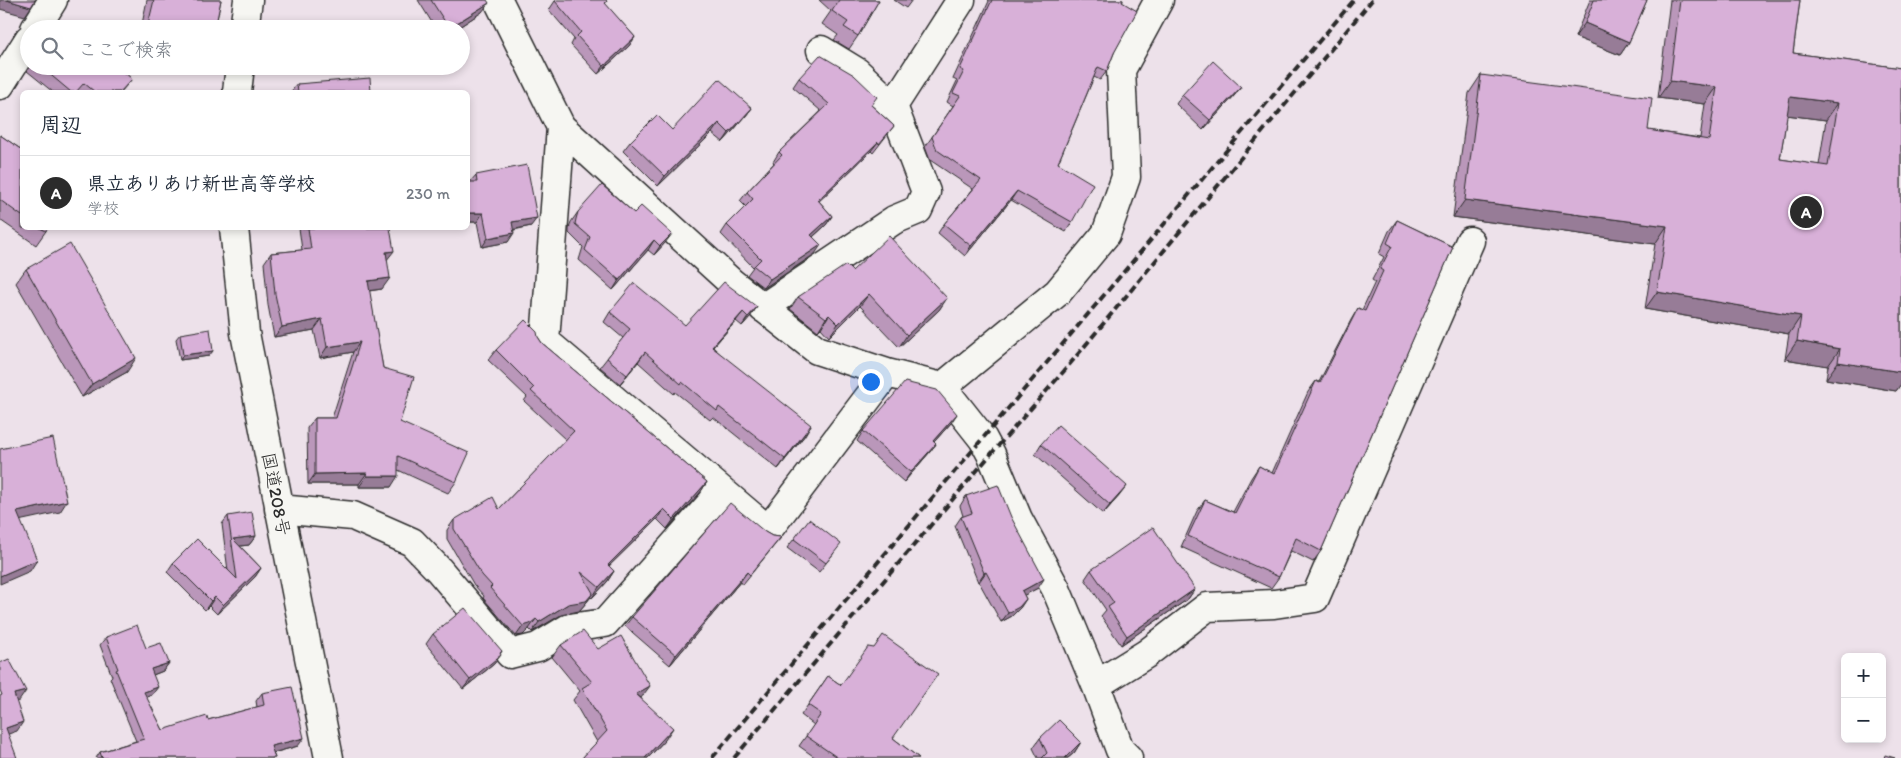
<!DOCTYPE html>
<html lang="ja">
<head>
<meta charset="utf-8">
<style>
	body { margin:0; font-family:Itim,"Klee One",sans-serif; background:#f6f6f7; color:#1f2937 }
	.controls { position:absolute; right:15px; bottom:15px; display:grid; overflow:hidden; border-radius:8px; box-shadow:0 2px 8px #0003 }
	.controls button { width:45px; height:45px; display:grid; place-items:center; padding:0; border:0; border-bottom:1px solid #e0e1e3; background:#fff; color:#1f2937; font:25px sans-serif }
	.you { position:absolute; left:870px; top:381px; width:18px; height:18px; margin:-12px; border:4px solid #fff; border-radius:50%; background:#1a73e8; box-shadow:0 0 0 8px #1a73e833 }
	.badge { display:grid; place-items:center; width:32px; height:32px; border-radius:50%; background:#2b2b2b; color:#fff; font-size:16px; font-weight:700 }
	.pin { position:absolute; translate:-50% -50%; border:2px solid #fff; box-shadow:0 1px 5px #0006 }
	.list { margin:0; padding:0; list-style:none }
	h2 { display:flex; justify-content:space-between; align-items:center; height:65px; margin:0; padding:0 20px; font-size:21px }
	h2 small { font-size:16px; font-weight:400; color:#747a83 }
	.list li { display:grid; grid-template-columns:32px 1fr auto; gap:15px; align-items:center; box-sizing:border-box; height:75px; padding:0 20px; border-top:1px solid #e0e1e3 }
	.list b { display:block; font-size:19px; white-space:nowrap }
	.list p { margin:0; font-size:16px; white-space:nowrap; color:#747a83 }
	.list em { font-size:16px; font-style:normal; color:#747a83 }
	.icon { flex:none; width:28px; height:28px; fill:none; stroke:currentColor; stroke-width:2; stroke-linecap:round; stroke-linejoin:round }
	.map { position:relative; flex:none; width:1901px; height:758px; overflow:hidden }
	.search { position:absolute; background:#fff; box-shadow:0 2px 8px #0003; left:20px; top:20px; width:450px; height:55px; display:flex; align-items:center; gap:12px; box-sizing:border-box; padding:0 18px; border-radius:28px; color:#747a83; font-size:19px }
	.panel { position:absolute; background:#fff; box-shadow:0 2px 8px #0003; left:20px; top:90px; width:450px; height:140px; border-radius:8px }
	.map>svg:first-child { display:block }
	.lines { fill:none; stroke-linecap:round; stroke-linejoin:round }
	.minor-casing { stroke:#2b2b2b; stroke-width:31 }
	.highway-casing { stroke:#2b2b2b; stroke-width:31 }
	.minor { stroke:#f6f6f2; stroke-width:28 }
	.highway { stroke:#f6f6f2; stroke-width:28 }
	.rail { stroke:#2b2b2b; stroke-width:4; stroke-dasharray:8 4; stroke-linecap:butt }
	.wall { fill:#ba97ba; stroke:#2b2b2b; fill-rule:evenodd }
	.shaded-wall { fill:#977b97; stroke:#2b2b2b }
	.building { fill:#d8b0d8; stroke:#2b2b2b; fill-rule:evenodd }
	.labels { text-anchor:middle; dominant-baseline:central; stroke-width:5; stroke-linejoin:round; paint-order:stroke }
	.street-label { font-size:18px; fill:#2b2b2b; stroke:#f6f6f2 }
</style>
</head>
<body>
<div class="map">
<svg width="1901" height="758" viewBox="0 0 1901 758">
	<rect width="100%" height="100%" fill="#ede1ea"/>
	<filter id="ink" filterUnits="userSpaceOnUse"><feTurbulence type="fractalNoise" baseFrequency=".02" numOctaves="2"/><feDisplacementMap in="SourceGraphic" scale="10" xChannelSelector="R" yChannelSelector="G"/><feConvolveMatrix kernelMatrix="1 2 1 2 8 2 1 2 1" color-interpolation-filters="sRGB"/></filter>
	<g filter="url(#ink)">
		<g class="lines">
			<defs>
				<path id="minor" d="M498,0L561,127L732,283L817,350L887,373L942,387L983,439L991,454L1018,519L1056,589L1096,685L1120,750L1128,758
					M35,29L53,0
					M0,85L29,39
					M893,106L961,0
					M561,127L545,341L768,530L887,373
					M763,308L894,220L918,210L926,192L893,106L857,72L821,50
					M942,387L1058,292L1106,234L1126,177L1121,70L1159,0
					M279,509L353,516L412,542L439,570L510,654L538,647L569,628L605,623L721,492
					M1096,685L1146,654L1207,607L1274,604L1315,598L1470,241"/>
				<path id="highway" d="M244,29L248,0
					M237,92L240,66
					M234,228L245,333L329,758"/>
			</defs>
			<use href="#minor" class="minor-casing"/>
			<use href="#highway" class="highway-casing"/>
			<use href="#minor" class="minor"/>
			<use href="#highway" class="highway"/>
			<path class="rail" d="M712,758L1354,0
				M734,758L991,454L1064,371L1372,0"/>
		</g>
		<path class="wall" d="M147,0H221L215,29H141Z
			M418,0H487L482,12L456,29H436Z
			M819,0H879L858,36L849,49L834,40L838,35L822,24L831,11Z
			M894,0H912L906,8Z
			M988,0H1123L1114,53L1107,71L1100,80L1094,77L1058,163L1072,222L1066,232L1011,200L965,256L938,233L944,224L973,189L930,160L925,147L953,106L947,102L957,81L953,79L989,1Z
			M1590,0H1647L1629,42L1620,55L1575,37Z
			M1670,0H1800L1793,53L1901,68V384L1896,391L1826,379L1828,366L1785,359L1789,334L1645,309L1655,244L1453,217L1469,93L1481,75L1648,130L1700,138L1705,104L1658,98ZM1787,115L1826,120L1819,165L1780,159Z
			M555,1H607L605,4L635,37L629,46L598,74L571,45L574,39L549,10Z
			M31,66H117L132,79L121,92H53L27,71Z
			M799,78L871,105L894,126L873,153L871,151L819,201L832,216L826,225L813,237L815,254L764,288L747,275L753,267L721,234L727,225L746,207L740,201L747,192L774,163L773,162L779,152L821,111L793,87Z
			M297,84L371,92H291Z
			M1241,87L1234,96L1203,130L1176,104L1182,95Z
			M752,108L745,117L723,142L712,133L658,186L623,151L630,142L672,130Z
			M0,135L22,150V228H48L36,245L0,220Z
			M476,175L531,226L514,230L508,242L482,247L477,222H468L470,182Z
			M578,212L665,243L654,255L648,250L613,290L579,260L583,247L569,233V229L571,222Z
			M1397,220L1453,247L1321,551L1313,562L1291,551L1279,577L1271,588L1181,547L1197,511L1205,500L1233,512L1251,478L1259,466L1272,473L1308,392L1316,381L1319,382L1351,320L1358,308L1362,310L1375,282L1372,280L1384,257L1379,254L1389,231Z
			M299,228H390L387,260L382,289L369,291L383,368L400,422L456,482L448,493L398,470L391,487H359V484H308L307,428L315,418H332L353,352L320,358L314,330L274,337L268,305L264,263L271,253L302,250Z
			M26,269L127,372L82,397L16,283Z
			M852,271L947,298L939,310L899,347L860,306L829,337L821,328L818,331L790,309L798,297Z
			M757,307L750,317L742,326L736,321L713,347L805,435L778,469L713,417L710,420L675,392L674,394L638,362L620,384L600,367L623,338L604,322L610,312L685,325Z
			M180,334L209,356L180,360L176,339Z
			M538,337L542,343L707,482L700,493L667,529L657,519L609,566L614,571L607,582L592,598L591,597L586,603L579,611L561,615L532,632L529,629L523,635L516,636L483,598L484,596L474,585L447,539V530L454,520L499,509L566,440L524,401L527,397L488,360L496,350Z
			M951,423L934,442L936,444L929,453L904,482L857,441L863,431Z
			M1041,444L1120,495L1103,514L1035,454Z
			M966,496L1038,588L1024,595L1026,599L1020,608L1012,616L1001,622L979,582H978L955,526L961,517L963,516L960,506Z
			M228,516L256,536L249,545L240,546L261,568L255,577L217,614L209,606L205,610L167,572L173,563L228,571L222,524Z
			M765,532L772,536L781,537L774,546L743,584L740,582L670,665L625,626L632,617Z
			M794,539L834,553L819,572L787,548Z
			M1091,570L1195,589L1188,599L1121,645L1101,616L1106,610L1085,579Z
			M433,634L502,651L494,664L463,689L426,644Z
			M106,637L146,648L169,663L163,671L153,675L152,695L146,697L163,730L208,720L257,707L256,701L262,693L298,746L273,753L275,758H96L100,752L136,741L110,678L112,676L100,645Z
			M561,645L598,649L641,698L665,740L648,758H582L597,742L573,700L580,691L552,657Z
			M828,676L841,685L893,738L919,758H816L799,746L814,725L801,715Z
			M1040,738L1081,742L1074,753L1068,758H1038L1033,748Z"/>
		<path class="shaded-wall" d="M0,0H7L31,7L25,16L0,9Z
			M489,3L482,12L456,29H448Z
			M1585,23L1629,42L1620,55L1575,37Z
			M635,37L629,46L598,74L604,66Z
			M186,66H201L199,69Z
			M1670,81L1717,87L1705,104L1658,98Z
			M1241,87L1234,96L1203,130L1210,120Z
			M1790,97L1838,103L1826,120L1778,114Z
			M752,108L745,117L723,142L729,133Z
			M719,123L712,133L658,186L665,176Z
			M878,142L871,151L811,209L818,200Z
			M1017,191L1011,200L965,256L971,246Z
			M1465,200L1667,226L1655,244L1453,217Z
			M468,213H483L477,222H468Z
			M832,216L826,225L805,244L811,235Z
			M537,218L531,226L506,231L512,222Z
			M514,233L508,242L482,247L488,238Z
			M672,234L665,243L654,255L660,246Z
			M654,240L648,250L613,290L619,280Z
			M821,245L815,254L764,288L770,279Z
			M394,251L386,261V252Z
			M390,278L382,289L360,292L368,281Z
			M1657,292L1801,316L1789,334L1645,309Z
			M869,294L860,306L829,337L838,324Z
			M947,298L939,310L899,347L907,335Z
			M757,307L750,317L742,326L748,317Z
			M743,312L736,321L705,356L712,347Z
			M829,315L821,328L818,331L826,318Z
			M322,319L314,330L274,337L282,327Z
			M1797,341L1840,349L1828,366L1785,359Z
			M360,342L353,352L320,358L327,347Z
			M213,351L209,356L180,360L183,355Z
			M645,352L638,362L620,384L627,375Z
			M136,358L127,372L82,397L92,384Z
			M1838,362L1901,372V384L1896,391L1826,379Z
			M957,414L951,423L926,451L933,441Z
			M811,425L805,435L778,469L785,459Z
			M936,444L929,453L904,482L911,472Z
			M367,473L359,484H308L315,474Z
			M367,476H398L391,487H359Z
			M707,482L700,493L667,529L674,519Z
			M1127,486L1120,495L1103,514L1110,505Z
			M67,501L60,512L9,523L17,512Z
			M664,509L657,519L600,575L608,565Z
			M256,536L249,545L232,547L233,539Z
			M37,560L30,571L0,584V576Z
			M261,568L255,577L217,614L223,605Z
			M614,571L607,582L592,598L599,587Z
			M747,572L740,582L670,665L676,655Z
			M986,572L979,582H978L984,573Z
			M1044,579L1038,588L1015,600L1022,591Z
			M1195,589L1188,599L1121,645L1127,636Z
			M593,593L586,603L579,611L561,615L532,632L539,622L568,604Z
			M215,597L209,606L205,610L211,601Z
			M1026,599L1020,608L1012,616L1001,622L1008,613Z
			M536,619L529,629L523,635L516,636L523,626Z
			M502,651L496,659L501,655L494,664L463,689L470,680Z
			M169,663L163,671L145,678L151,669Z
			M650,686L641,698L636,694Z
			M158,687L152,695L138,700L144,692Z
			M26,691L19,701L8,703L14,694Z
			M23,722L17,731L0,737L6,728Z
			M673,728L665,740L648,758H645Z
			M304,738L298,746L265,755L271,746Z
			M1081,742L1074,753L1068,758H1065Z"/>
		<path class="building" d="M7,0H35L31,7Z
			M154,0H221L215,29H147Z
			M431,0H487L489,3L449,28Z
			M557,0H606L607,1L605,3L635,37L604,66L577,36L581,32L555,1Z
			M839,0H879L858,36L844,27L848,22L832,11Z
			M992,0H1123L1122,2L1137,11L1114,53L1107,71L1098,67L1058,163L1093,184L1072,222L1017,191L971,246L944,224L981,180L937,150L932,137L960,96L953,93L964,71L960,69Z
			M1594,0H1647L1629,42L1585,23Z
			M1680,0H1800L1793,53L1901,68V372L1838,362L1840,349L1797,341L1801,316L1657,292L1667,226L1465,200L1481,75L1652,98L1648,130L1709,140L1717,87L1670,81ZM1790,97L1838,103L1828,166L1780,159Z
			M820,55L854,75L877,97L871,105L894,126L879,144L878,142L818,200L832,216L811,235L821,245L770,279L754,266L761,259L727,225L753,199L747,192L782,155L779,152L829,104L799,78Z
			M1213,61L1241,87L1210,120L1182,95Z
			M40,66H117L132,79L120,92H95L84,83L76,92H71Z
			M370,78L371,92H298L297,84Z
			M719,79L752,108L729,133L719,123L665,176L630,142L657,115L672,130Z
			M0,135L22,150V216L0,200Z
			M527,165L537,218L512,222L514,233L488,238L483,213H468V182H477L476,175Z
			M602,185L634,213L641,206L672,234L660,246L654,240L619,280L585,250L590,237L575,224L576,219L578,212Z
			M1397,220L1453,247L1321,551L1296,538L1279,577L1188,536L1205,500L1235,513L1259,466L1274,474L1316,381L1320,383L1358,308L1365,311L1383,271L1380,269L1392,246L1387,243Z
			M40,228H48L46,231Z
			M308,228H390L394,251L386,252L390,278L368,281L383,368L414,377L400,422L469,453L456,482L398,456V476H367V473L315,474V418H336L360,342L327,347L322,319L282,327L275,294L271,253L311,249Z
			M889,236L947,298L907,335L869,294L838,324L829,315L826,318L798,297L846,265L852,271Z
			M70,244L136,358L92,384L26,269Z
			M724,282L757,307L748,317L743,312L712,347L811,425L785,459L719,407L717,411L682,382L681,384L645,352L627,375L607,358L630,329L610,312L634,283L685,325Z
			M525,320L537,332L538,337L542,343L707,482L674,519L664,509L608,565L614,571L599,587L581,572L593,593L586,601L568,604L539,622L536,619L530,624L523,626L490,588L492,586L482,575L454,529V520L493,497L499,509L574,431L531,391L534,388L496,350Z
			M210,329L213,351L183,355L180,334Z
			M905,382L937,390L957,414L933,441L936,444L911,472L863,431Z
			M1058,425L1127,486L1110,505L1041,444Z
			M53,438L67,501L17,512L37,560L0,576V449Z
			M998,485L1011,517L1044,579L1022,591L1026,599L1019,607L1008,613L986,572L984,573L961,517L972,513L966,496Z
			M730,503L765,532L772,536L781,537L750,575L747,572L676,655L632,617Z
			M252,512L256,536L233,539L261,568L223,605L215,597L211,601L173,563L197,539L237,579L228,516Z
			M809,519L841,544L826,563L794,539Z
			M1153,527L1195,589L1127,636L1108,607L1114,603L1091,570Z
			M465,608L502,651L500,653L501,655L470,680L433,634Z
			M137,625L146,648L161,643L169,663L151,669L158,687L144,692L163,730L207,716L208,720L264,705L262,693L292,687L304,738L271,746L275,758H102L100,752L144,739L116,670L118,669L106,637Z
			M583,631L598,649L621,636L650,686L636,694L673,728L645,758H582L607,731L582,688L592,682L561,645Z
			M883,635L938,674L893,738L919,758H838L806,736L821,714L808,705L828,676L841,685L868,647L874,648Z
			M9,659L26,691L14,694L23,722L6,728L17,758H0V696L2,695L0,690V663Z
			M1059,720L1081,742L1065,758H1042L1047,753L1040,738Z
			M1885,755L1895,758H1884Z"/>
	</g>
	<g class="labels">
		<g class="street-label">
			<text transform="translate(276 494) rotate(79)">国道208号</text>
		</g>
	</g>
</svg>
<div class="controls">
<button>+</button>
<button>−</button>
</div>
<div class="you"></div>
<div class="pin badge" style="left:1806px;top:212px">A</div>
<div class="search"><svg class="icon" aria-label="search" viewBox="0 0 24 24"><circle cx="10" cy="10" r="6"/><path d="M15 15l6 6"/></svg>ここで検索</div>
<section class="panel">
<h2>周辺<small></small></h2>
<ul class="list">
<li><span class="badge">A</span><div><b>県立ありあけ新世高等学校</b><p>学校</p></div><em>230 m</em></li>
</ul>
</section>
</div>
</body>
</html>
